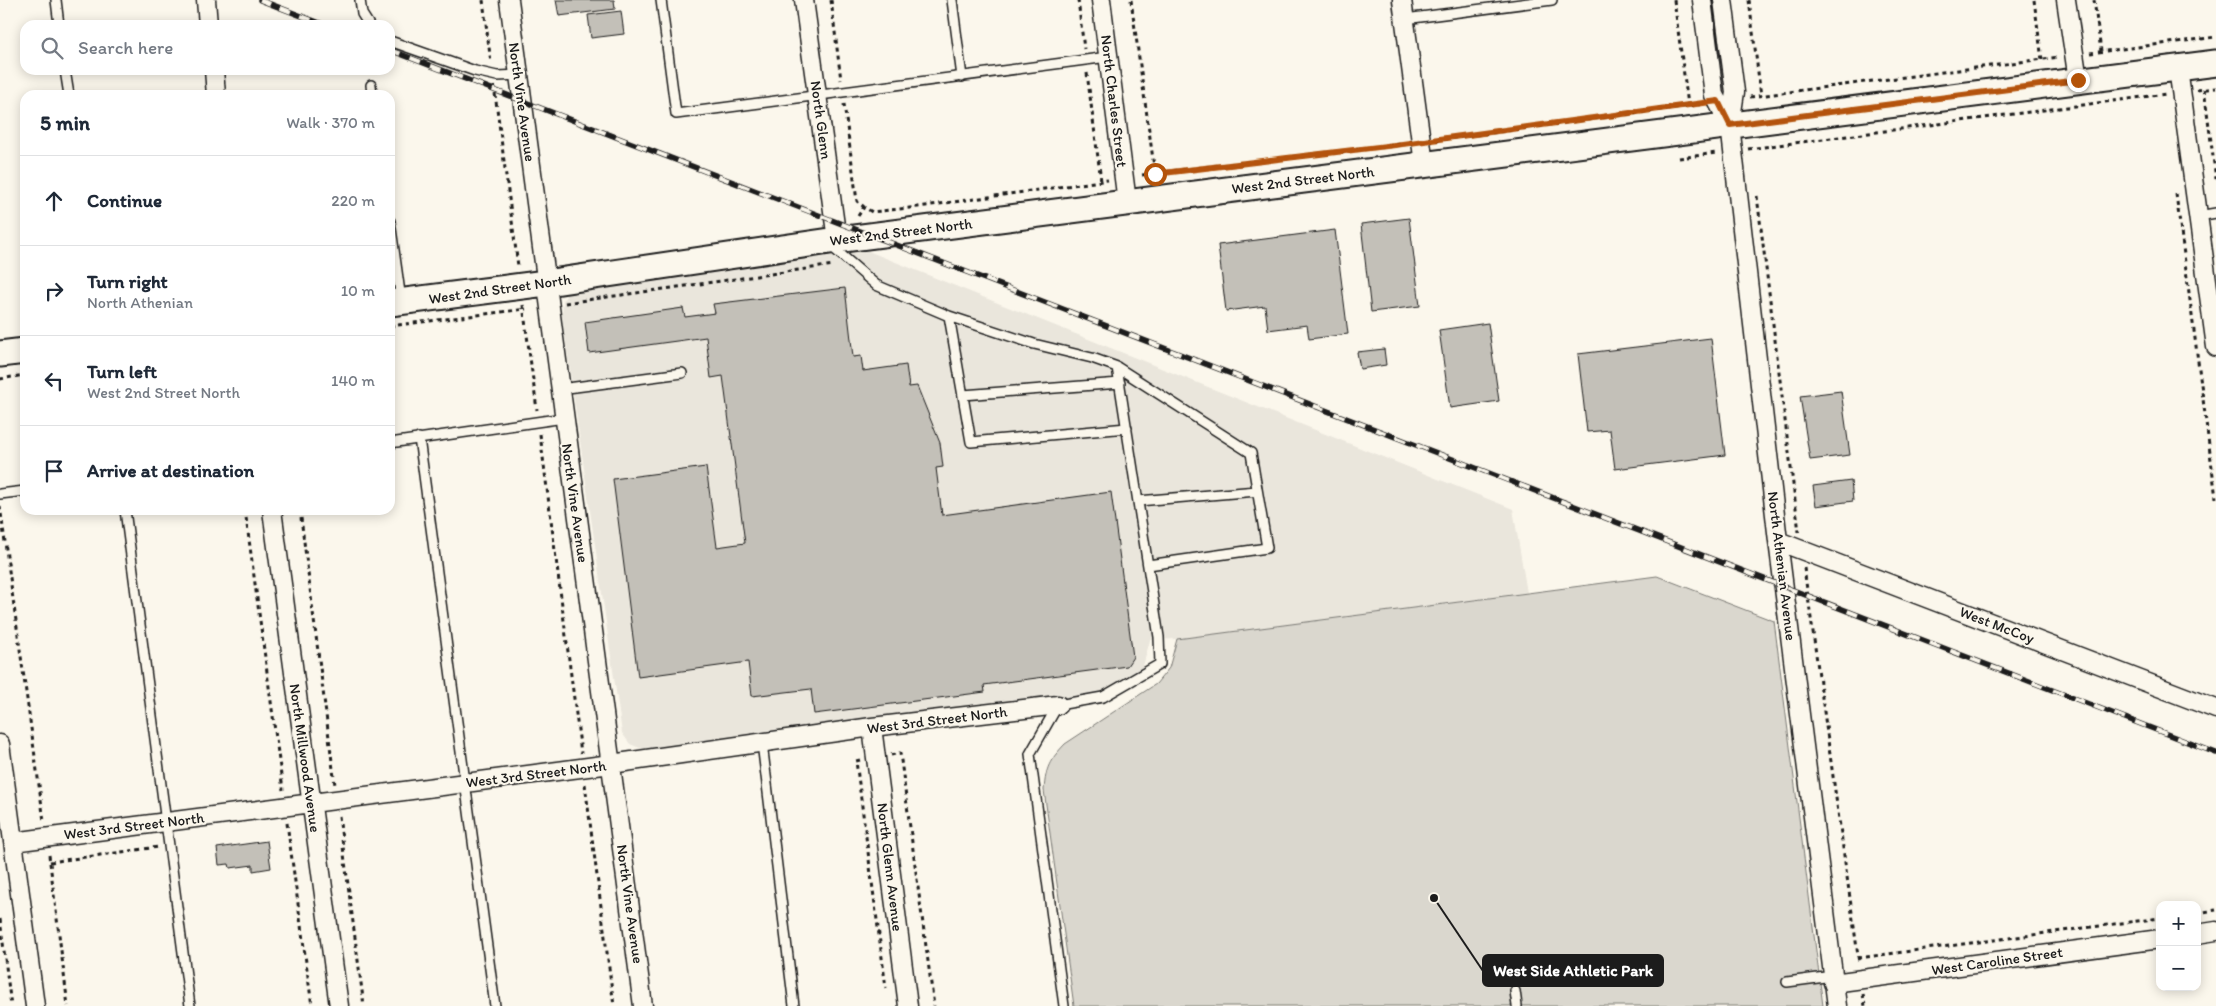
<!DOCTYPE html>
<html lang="en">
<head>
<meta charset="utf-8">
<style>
	body { margin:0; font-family:Itim,sans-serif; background:#f2f2f3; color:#1f2937 }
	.controls { position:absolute; right:15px; bottom:15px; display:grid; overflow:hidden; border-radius:10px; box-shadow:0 2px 12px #0003 }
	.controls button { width:45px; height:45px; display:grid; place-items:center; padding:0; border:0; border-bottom:1px solid #e0e1e3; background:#fff; color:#1f2937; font:25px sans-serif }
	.stop { position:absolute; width:15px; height:15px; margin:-11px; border:4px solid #b45309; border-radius:50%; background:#fff }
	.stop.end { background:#b45309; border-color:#fff; box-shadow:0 1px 5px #0008 }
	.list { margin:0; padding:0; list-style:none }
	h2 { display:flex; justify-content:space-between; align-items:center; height:65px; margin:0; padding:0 20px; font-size:21px }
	h2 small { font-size:16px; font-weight:400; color:#747a83 }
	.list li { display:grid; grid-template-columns:32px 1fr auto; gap:15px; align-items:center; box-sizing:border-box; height:90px; padding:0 20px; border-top:1px solid #e0e1e3 }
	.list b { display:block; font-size:19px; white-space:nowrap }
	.list p { margin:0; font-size:16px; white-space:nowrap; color:#747a83 }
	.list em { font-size:16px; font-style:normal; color:#747a83 }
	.icon { flex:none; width:28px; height:28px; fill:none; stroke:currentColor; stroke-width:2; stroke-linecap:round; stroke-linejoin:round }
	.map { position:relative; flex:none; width:2216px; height:1006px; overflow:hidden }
	.search { position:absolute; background:#fff; box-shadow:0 2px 12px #0003; left:20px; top:20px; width:375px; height:55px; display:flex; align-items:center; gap:12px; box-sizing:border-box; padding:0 18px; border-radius:15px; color:#747a83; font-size:19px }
	.panel { position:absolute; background:#fff; box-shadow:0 2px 12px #0003; left:20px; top:90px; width:375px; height:425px; border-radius:15px }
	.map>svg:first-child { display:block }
	.built { fill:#eae6dc }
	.green { fill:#dad7ce; stroke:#7b7a75 }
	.building { fill:#c3c0b8; stroke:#1c1c1c }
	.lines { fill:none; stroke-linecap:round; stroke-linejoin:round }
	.lane-casing { stroke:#1c1c1c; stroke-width:12 }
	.street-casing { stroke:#1c1c1c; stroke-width:21 }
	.secondary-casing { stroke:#1c1c1c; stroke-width:29 }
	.path { stroke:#1c1c1c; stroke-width:3; stroke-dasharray:4 4; stroke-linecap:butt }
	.lane { stroke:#fbf7ec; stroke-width:9 }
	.street { stroke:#fbf7ec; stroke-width:18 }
	.secondary { stroke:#fbf7ec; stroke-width:25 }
	.rail-casing { stroke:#1c1c1c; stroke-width:5.5 }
	.rail { stroke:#fbf7ec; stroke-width:4; stroke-dasharray:11; stroke-linecap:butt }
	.route { stroke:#b45309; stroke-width:6 }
	.labels { text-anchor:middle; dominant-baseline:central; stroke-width:4; stroke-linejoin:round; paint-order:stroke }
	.street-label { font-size:15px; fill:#1c1c1c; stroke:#fbf7ec }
	.leader { fill:none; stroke:#1c1c1c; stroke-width:2 }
	.callout-dot { fill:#1c1c1c; stroke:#fbf7ec; stroke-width:2 }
	.callout { fill:#1c1c1c; stroke:#1c1c1c; stroke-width:2 }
	.callout-label { font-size:16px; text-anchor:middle; font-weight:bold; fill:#fff }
</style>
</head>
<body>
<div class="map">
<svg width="2216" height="1006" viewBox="0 0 2216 1006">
	<rect width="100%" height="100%" fill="#fbf7ec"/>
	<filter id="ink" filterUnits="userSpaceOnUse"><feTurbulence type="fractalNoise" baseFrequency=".02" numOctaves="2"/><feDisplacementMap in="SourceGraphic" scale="10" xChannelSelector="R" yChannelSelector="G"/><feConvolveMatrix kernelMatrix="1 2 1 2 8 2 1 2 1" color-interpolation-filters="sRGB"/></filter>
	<g filter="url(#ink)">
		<path class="built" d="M868,251L1513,509L1527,593L1177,639L1150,640L1142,670L1127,683L1096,694L642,749L630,744L622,733L562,316L563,301L568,292Z"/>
		<path class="green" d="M1657,576L1774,621L1823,1006H1074L1044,790C1046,767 1049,761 1065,744L1156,684L1169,668L1177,639Z"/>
		<path class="building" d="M556,0H614L615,9L559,16Z
			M621,11L624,34L591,38L588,15Z
			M1409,218L1420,306L1371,312L1361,224Z
			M1335,230L1348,334L1309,339L1307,325L1268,330L1265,306L1226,311L1218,245Z
			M845,288L853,357L861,356L863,371L906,365L909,387L917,386L940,443L943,467L936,468L942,515L1111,492L1133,657L1127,666L984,685L985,692L814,714L811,689L752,696L748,662L638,677L613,479L706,467L717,547L745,543L723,376L711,378L706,337L589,353L585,322L683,308L685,317L715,313L713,304Z
			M1488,323L1499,401L1450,408L1439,330Z
			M1711,338L1725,455L1615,469L1610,430L1587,432L1578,354Z
			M1384,349L1386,365L1360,369L1357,352Z
			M1841,391L1850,455L1810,460L1800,396Z
			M1851,481L1853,501L1816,506L1813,486Z
			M267,841L271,868L253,871V865L230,868L229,864L219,865L217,848Z"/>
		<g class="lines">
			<defs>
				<path id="lane" d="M56,0L59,25
					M360,0L362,14L369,25
					M661,0L676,114L1108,57
					M952,0L962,77
					M1405,19L1552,0
					M390,41L475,71L497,76L519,75
					M65,70L69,95
					M371,85L372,95
					M2198,216L2216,213
					M390,221L401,300
					M831,246L876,285L949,316L1034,344L1092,358L1117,367L1159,637L1160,664L1103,697L1058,705L1030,754L1064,1006
					M949,316L971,442L1127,428
					M1117,367L1251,453L1267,548L1148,565
					M560,389L682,373
					M963,395L1120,383
					M419,438L495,1006
					M390,443L564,418
					M0,494L25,491
					M1138,501L1257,491
					M125,510L190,1006
					M762,743L794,1006
					M1787,982L1833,976
					M1515,991L1517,1006"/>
				<path id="street" d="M206,0L208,25
					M509,0L643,1006
					M804,0L837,240
					M1101,0L1127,202
					M1402,0L1424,164
					M1702,0L1714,95L1730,125
					M1723,0L1735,92L1730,125L1778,541L1837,1006
					M2066,0L2078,80
					M2178,68L2216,347
					M214,70L216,95
					M272,510L339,1006
					M1778,541L2216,709
					M872,727L908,1006
					M0,744L35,1006
					M13,842L611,764L872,727L1058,705
					M2197,934L2216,931
					M1833,983L2160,939"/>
				<path id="secondary" d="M390,303L546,283L837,240L2216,63
					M0,354L25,351"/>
			</defs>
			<use href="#lane" class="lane-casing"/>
			<use href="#street" class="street-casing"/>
			<use href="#secondary" class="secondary-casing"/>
			<path class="path" d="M483,0L491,63
				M831,0L841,80
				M1078,0L1084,49
				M1131,0L1155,174
				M1674,0L1688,105
				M1749,0L1761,96
				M2034,0L2042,60
				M2094,0L2101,51
				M2090,53L2216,37
				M1087,73L1101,181
				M494,86L518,266
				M2204,89L2216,179
				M2197,90L2216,88
				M1750,97L2059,57
				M844,104L857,201L864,207
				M1436,140L1700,104
				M1748,149L2166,94
				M1679,158L1717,153
				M1142,175L1405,144
				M2176,194L2216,498
				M1757,196L1799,532
				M858,216L864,207L872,212L918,207L1108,180
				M565,303L834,265
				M523,305L537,410
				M390,326L526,309
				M0,379L25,375
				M540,434L581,753
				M0,506L44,821
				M245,510L283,790
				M300,510L335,785
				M1804,568L1859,963
				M891,755L900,753L934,1006
				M860,760L856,761L886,988
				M585,784L614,1006
				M339,816L364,1006
				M287,823L312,1006
				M49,855L68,1006
				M50,862L158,847
				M2197,913L2216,910
				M0,919L11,1006
				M1858,958L2160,918
				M1863,994L1865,1006"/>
			<use href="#lane" class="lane"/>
			<use href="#street" class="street"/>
			<use href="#secondary" class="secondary"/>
			<defs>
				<path id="rail" d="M260,0L325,25
					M390,50L2216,753"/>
			</defs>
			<use href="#rail" class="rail-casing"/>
			<use href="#rail" class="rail"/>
		</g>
	</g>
	<g class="lines" filter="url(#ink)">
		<path class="route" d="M1155,174L1395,145L1718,101L1730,125L2078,80"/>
	</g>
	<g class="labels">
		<g class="street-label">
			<text transform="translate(1114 101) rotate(83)">North Charles Street</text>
			<text transform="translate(522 102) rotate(82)">North Vine Avenue</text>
			<text transform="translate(821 120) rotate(82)">North Glenn</text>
			<text transform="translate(1303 180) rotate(-7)">West 2nd Street North</text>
			<text transform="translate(901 232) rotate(-7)">West 2nd Street North</text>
			<text transform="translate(500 289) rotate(-8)">West 2nd Street North</text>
			<text transform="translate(575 503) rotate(82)">North Vine Avenue</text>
			<text transform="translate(1782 566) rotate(83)">North Athenian Avenue</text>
			<text transform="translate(1997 625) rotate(21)">West McCoy</text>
			<text transform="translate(937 720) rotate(-7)">West 3rd Street North</text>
			<text transform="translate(305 758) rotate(82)">North Millwood Avenue</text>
			<text transform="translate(536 774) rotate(-7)">West 3rd Street North</text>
			<text transform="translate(134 826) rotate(-7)">West 3rd Street North</text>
			<text transform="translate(890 867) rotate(83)">North Glenn Avenue</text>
			<text transform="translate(630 904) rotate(82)">North Vine Avenue</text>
			<text transform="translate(1997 961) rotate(-8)">West Caroline Street</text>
		</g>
	</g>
	<path class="leader" d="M1434 898L1483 971"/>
	<circle class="callout-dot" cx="1434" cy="898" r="5"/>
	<rect class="callout" x="1483" y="955" width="180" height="31" rx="5"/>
	<g class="callout-label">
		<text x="1573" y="976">West Side Athletic Park</text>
	</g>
</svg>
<div class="controls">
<button>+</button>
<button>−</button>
</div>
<div class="stop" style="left:1155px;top:174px"></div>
<div class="stop end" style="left:2078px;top:80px"></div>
<div class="search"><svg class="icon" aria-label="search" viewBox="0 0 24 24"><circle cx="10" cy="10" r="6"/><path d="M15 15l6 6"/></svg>Search here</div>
<section class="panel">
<h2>5 min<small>Walk · 370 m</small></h2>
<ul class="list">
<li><svg class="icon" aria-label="ahead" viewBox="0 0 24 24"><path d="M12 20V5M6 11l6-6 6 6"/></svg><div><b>Continue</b></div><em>220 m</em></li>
<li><svg class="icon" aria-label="right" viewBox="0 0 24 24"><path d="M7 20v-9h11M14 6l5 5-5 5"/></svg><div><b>Turn right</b><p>North Athenian</p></div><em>10 m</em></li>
<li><svg class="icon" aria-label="left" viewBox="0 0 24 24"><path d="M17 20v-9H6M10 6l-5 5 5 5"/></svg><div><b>Turn left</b><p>West 2nd Street North</p></div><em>140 m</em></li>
<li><svg class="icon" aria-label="arrive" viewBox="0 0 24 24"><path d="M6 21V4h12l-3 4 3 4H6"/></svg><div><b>Arrive at destination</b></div></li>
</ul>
</section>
</div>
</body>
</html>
